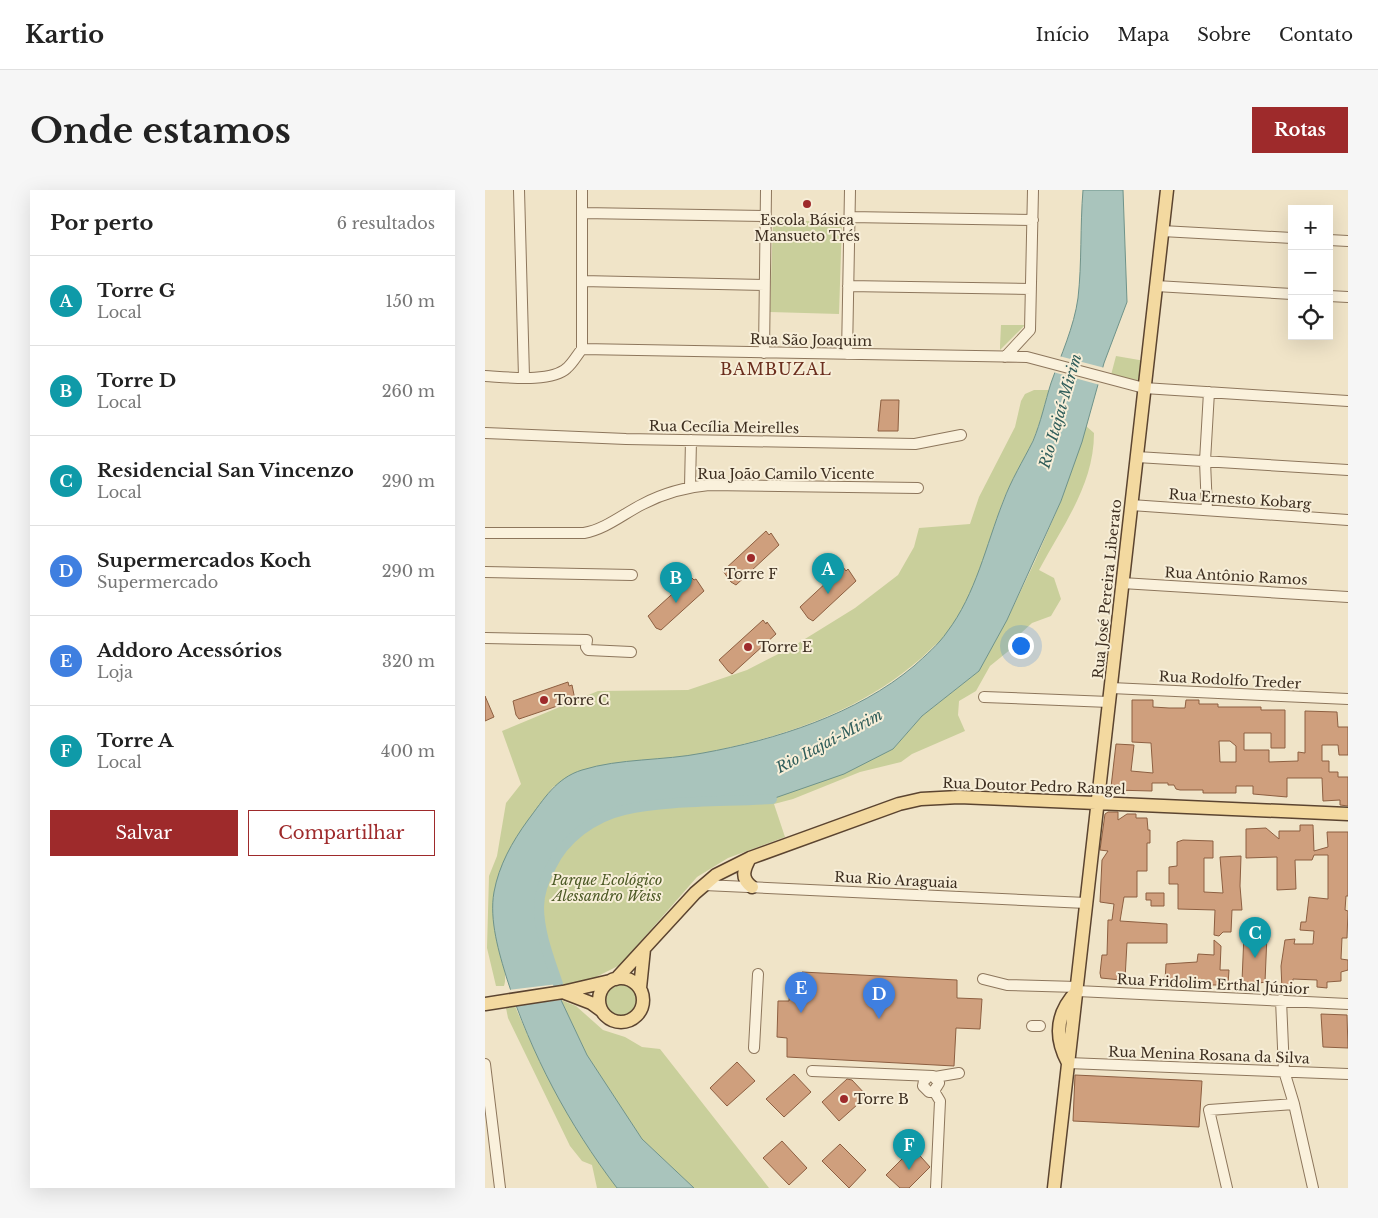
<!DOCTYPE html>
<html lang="pt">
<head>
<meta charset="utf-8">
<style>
	body { margin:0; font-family:"Libre Baskerville",serif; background:#f6f6f6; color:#222 }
	.controls { position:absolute; right:15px; top:15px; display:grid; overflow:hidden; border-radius:0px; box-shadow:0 5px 20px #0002 }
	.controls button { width:45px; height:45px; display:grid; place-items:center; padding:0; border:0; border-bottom:1px solid #e0e0e0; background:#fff; color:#222; font:25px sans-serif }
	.you { position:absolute; left:535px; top:455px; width:18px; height:18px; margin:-12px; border:4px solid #fff; border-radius:50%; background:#1a73e8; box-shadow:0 0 0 8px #1a73e833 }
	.badge { display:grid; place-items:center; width:32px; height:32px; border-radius:50%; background:#9e2a2b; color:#fff; font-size:16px; font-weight:700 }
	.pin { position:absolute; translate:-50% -41px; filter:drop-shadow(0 1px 2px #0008) }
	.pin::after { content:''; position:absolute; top:26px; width:18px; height:15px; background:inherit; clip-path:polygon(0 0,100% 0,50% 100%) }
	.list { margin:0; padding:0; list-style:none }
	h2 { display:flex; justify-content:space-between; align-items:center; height:65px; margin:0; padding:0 20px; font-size:21px }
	h2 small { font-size:16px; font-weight:400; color:#767676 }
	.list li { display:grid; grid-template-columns:32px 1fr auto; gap:15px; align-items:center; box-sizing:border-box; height:90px; padding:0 20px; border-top:1px solid #e0e0e0 }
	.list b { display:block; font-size:19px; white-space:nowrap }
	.list p { margin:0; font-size:16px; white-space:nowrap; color:#767676 }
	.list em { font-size:16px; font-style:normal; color:#767676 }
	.actions { display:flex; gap:10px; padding:15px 20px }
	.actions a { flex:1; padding:11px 0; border:1px solid #9e2a2b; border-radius:0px; text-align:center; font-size:18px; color:#9e2a2b }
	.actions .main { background:#9e2a2b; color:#fff }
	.icon { flex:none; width:28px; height:28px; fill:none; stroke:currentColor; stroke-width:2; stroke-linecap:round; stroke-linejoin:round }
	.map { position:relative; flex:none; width:863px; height:998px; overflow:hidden; border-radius:0px }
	header { display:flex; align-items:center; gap:30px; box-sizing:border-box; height:70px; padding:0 25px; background:#fff; border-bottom:1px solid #e0e0e0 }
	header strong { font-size:24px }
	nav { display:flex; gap:28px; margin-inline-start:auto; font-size:18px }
	.intro { display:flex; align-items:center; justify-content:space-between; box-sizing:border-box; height:120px; padding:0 30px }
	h1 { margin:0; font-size:35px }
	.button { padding:12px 22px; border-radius:0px; background:#9e2a2b; color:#fff; font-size:18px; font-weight:700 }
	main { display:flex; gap:30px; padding:0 30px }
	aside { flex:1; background:#fff; border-radius:0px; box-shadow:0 5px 20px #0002 }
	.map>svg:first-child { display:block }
	.green { fill:#c9cf9b }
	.water { fill:#a9c4bc; stroke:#6f938a }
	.pier { fill:#f0e4c8 }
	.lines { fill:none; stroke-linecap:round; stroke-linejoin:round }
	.canal { stroke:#a9c4bc; stroke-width:10 }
	.building { fill:#cf9f7d; stroke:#8d5f41; fill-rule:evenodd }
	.minor-casing { stroke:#8d765c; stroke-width:12 }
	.major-casing { stroke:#5b4430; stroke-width:15 }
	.minor { stroke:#faf1dc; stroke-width:10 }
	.major { stroke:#f3d9a0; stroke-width:12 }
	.poi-dot { fill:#9e2a2b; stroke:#f7eed8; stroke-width:2 }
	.labels { text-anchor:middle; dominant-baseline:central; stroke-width:4; stroke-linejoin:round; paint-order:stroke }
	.poi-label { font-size:14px; fill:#3d2e20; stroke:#f7eed8; text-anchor:start }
	.street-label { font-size:14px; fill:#3d2e20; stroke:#f7eed8 }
	.park-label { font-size:14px; font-style:italic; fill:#4d5a26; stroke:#f7eed8 }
	.water-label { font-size:15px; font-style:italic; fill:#2f5d5a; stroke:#f7eed8 }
	.quarter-label { font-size:16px; letter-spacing:1px; fill:#6b2e1e; stroke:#f7eed8 }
</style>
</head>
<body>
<header>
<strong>Kartio</strong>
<nav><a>Início</a><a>Mapa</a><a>Sobre</a><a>Contato</a></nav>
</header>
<div class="intro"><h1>Onde estamos</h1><a class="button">Rotas</a></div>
<main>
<aside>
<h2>Por perto<small>6 resultados</small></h2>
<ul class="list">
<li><span class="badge" style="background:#0f9aa8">A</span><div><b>Torre G</b><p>Local</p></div><em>150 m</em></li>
<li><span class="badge" style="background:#0f9aa8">B</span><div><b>Torre D</b><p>Local</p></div><em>260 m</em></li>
<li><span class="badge" style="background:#0f9aa8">C</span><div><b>Residencial San Vincenzo</b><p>Local</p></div><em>290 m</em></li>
<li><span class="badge" style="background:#3f7fe0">D</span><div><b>Supermercados Koch</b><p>Supermercado</p></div><em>290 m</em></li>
<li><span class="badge" style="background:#3f7fe0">E</span><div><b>Addoro Acessórios</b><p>Loja</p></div><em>320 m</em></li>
<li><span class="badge" style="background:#0f9aa8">F</span><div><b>Torre A</b><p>Local</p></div><em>400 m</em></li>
</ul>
<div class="actions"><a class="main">Salvar</a><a>Compartilhar</a></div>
</aside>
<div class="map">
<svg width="863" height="998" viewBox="0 0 863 998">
	<rect width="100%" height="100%" fill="#f0e4c8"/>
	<path class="green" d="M288,30L357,32L354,124L285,122Z
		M516,135H540L515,160V156Z
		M631,166L660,171L656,191L626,185Z
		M549,200H564C559,216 555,234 548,250C539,271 526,290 518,311C502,355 491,405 462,443C458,449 451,454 446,459C384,519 302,546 219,563C195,568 171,568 147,572C121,576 93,588 68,597C48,624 13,671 9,705C7,715 9,729 10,739C12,755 24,782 19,796H11L2,758L4,686L12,666L21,613L36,594L17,541L113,501L203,500L262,480L307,457L370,418L413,385L429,357L434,338L485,334L494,307L530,237L536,211L540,204Z
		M601,236L609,243C609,295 578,335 554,380L569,388L576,409L566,426L547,433L535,444L526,459L505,476L491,501L474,511L473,525L480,541L427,564L416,572L375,582L308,609L289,614L300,647L243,668L212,687L135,775L97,794L74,797L59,751L54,716L60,687L73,663L100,637L137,620L168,616L287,609L408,559L437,526L494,481L522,430L550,371L576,311Z
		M118 811a18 18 0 1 1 36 0a18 18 0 1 1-36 0Z
		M76,810L91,816L118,840L140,847L157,857L175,859L284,998H209L157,949L102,865Z
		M30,816C57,881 89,942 132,998H112L107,975L97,971L85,956L23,828L21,818Z"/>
	<path class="water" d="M598,0H638L642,112L619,173L597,252L576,311L522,430L494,481L437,526L408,559L359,584L287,609L168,616L137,620L100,637L73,663L60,687L54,716L59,751L76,810L102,865L157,949L209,998H132C84,935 46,864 22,789C14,763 4,730 9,702C14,675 27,652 43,630C59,609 71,588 97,580C135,568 178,571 218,563C290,550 372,524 429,476C440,466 454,454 462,442C491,404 501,355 518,312C526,290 538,271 548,251C556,232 560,212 566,193C576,165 589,137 593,108C597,73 595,36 598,0Z"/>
	<path class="pier" d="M574,166L620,178L615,195L568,182Z
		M73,794L76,810L28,816L23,800Z"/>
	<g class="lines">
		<path class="canal" d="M73,794C65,770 54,743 54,717C54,704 60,688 66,677C79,649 108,627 139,620C182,610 242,612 287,609"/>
	</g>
	<path class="building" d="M396,210H414L413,241H393Z
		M281,341L284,345L286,343L294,355L251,395L246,392L238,381Z
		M358,377L361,381L363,379L371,391L328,431L323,428L315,417Z
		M206,387L209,390L211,389L219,401L176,440L171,438L163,426Z
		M278,430L281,434L282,432L291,444L247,484L243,481L234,470Z
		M83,492L84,496L87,495L90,510L34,529L31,525L28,511Z
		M0,506L9,527L0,531Z
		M647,510H668V517L684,518H700L701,510H714V514H733V517H776V520H800V558H786V543H759V560H784V572L813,571V562L820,563V521L852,522L853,537H863V565H854L853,555H837V571H844V582H853V587H863V616L855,615V610L838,611L837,588H802V607L768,604V596H751V603H718V600H695L691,599L689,595H683V593H667V601L628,600L626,597L631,554L649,555L646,581L668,583L666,553L647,552ZM734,551H745L751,556V572H735Z
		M623,622H633V630L642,624H651V628H662L663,640H665V653H662V681H652V707H639L635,731L682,734V753H642L640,789L636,790L616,788L615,783L617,765H622L623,730H627L629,714L615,712L617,670L623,661L615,660L620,624Z
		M815,635H828L829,661L843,657L842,642H863V706H861L860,720L863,721L862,748H857L856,769L863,770V780L856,782V791L842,792V798L832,797V790L808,789L807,800L802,801L797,800L796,776L800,750L810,749L809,754H828L829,741L815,740L816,732H821L824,707L843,709V665H829L827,670H810L811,699L792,700V667L761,668V639L781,638L794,649V641H815Z
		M698,650L728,651V668H719V702L738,703L735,667L756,666L755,696L757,720H747L746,742H738L734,746L729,745L730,720L693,719V694H684V677L692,676V652Z
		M661,703H679V716H666V710H661Z
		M771,742L782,745L780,792L769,794L757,791L759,744Z
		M729,750L736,756L735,780H744L743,795H695V791H680L681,774L712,772L713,764L729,765Z
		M317,782L472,790V808L497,809L495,839L471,838L469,876L302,867V848L292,847L293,811H304L305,792H313Z
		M836,824L862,825L863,858L838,857Z
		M252,872L270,891L242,916L225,898Z
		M309,884L326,902L299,927L281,909Z
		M590,885L717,891L714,937L588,931Z
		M362,889L367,890L382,906L354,931L337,912Z
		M297,951L322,978L304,995L278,968Z
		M355,954L381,980L364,998L337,971Z
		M428,958L445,977L424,998H415L401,985Z"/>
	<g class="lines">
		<defs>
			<path id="minor" d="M34,0L39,187
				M97,23L280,26
				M364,27L548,30
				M677,41L807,48
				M844,50L863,51
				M97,91L279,95
				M363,96L546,99
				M671,96L807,104
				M844,106L863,107
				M97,159V0
				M279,163L281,0
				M362,164L365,0
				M520,167L545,140L548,0
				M0,186C21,187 66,193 82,178C88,173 92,165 97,159L542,167L659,198L863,211
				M0,243L141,249L430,254L476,245
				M652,267L863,280
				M205,297L206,250
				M646,315L863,330
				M722,320L720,271L724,202
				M0,343H99C121,339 138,324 158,314C179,303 201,297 224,295L433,298
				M0,382L147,385
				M637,393L863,407
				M0,448L102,450L101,457L103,460L146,462
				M626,498L863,509
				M499,507L624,512
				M219,695L601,713
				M498,789L522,795L592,797
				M592,801L863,814
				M796,810L799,881L809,914L828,998
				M547,836H555
				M269,858L273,784
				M583,873L863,884
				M0,874L15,998
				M327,881L448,886L454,893L449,901L444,902L438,896L439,891L443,887
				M450,887L474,883
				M449,901L455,911L451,998
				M742,998L724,920L809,914"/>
			<path id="major" d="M265,668C259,679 255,688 267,697
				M114 810a22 22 0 1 1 44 0a22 22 0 1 1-44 0Z
				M131,789L210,703L231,685L265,668L414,614L436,609L474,607L863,624
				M155,798L159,759
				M80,803L106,813L117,821
				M0,814L78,802L125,791
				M583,873C569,847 571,823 592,801
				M569,998L682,0"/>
		</defs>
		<use href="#minor" class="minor-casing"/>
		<use href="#major" class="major-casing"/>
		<use href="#minor" class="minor"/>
		<use href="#major" class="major"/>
	</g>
	<g class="poi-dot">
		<circle cx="322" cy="14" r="5"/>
		<circle cx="266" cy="368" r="5"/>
		<circle cx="263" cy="457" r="5"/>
		<circle cx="59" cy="510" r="5"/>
		<circle cx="359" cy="909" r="5"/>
	</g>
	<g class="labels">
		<g class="poi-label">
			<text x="322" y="30" text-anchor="middle">Escola Básica<tspan x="322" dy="16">Mansueto Trés</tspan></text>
			<text x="266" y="384" text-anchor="middle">Torre F</text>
			<text x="273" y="457">Torre E</text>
			<text x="69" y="510">Torre C</text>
			<text x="369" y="909">Torre B</text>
		</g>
		<g class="street-label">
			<text transform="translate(326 150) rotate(1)">Rua São Joaquim</text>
			<text transform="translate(239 237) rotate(1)">Rua Cecília Meirelles</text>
			<text x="301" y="284">Rua João Camilo Vicente</text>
			<text transform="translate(755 309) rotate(4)">Rua Ernesto Kobarg</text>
			<text transform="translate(751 386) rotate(3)">Rua Antônio Ramos</text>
			<text transform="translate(622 399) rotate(-84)">Rua José Pereira Liberato</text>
			<text transform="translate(745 490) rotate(3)">Rua Rodolfo Treder</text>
			<text transform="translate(549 596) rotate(2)">Rua Doutor Pedro Rangel</text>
			<text transform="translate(411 690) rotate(3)">Rua Rio Araguaia</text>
			<text transform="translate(728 794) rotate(3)">Rua Fridolim Erthal Júnior</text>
			<text transform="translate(724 865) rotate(2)">Rua Menina Rosana da Silva</text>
		</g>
		<g class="park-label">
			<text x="122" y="690">Parque Ecológico<tspan x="122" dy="16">Alessandro Weiss</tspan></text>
		</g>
		<g class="water-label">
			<text transform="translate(575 221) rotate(-74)">Rio Itajaí-Mirim</text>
			<text transform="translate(344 551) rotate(-28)">Rio Itajaí-Mirim</text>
		</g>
		<g class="quarter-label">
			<text x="291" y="179">BAMBUZAL</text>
		</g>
	</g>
</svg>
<div class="controls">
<button>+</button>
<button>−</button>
<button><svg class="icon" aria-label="locate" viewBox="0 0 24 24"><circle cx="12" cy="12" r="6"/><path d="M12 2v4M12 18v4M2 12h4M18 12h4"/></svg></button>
</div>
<div class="you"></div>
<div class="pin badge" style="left:343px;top:404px;background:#0f9aa8">A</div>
<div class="pin badge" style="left:191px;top:413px;background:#0f9aa8">B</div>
<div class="pin badge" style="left:770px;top:768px;background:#0f9aa8">C</div>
<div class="pin badge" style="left:394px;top:829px;background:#3f7fe0">D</div>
<div class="pin badge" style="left:316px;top:823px;background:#3f7fe0">E</div>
<div class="pin badge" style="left:424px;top:980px;background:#0f9aa8">F</div>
</div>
</main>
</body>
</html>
